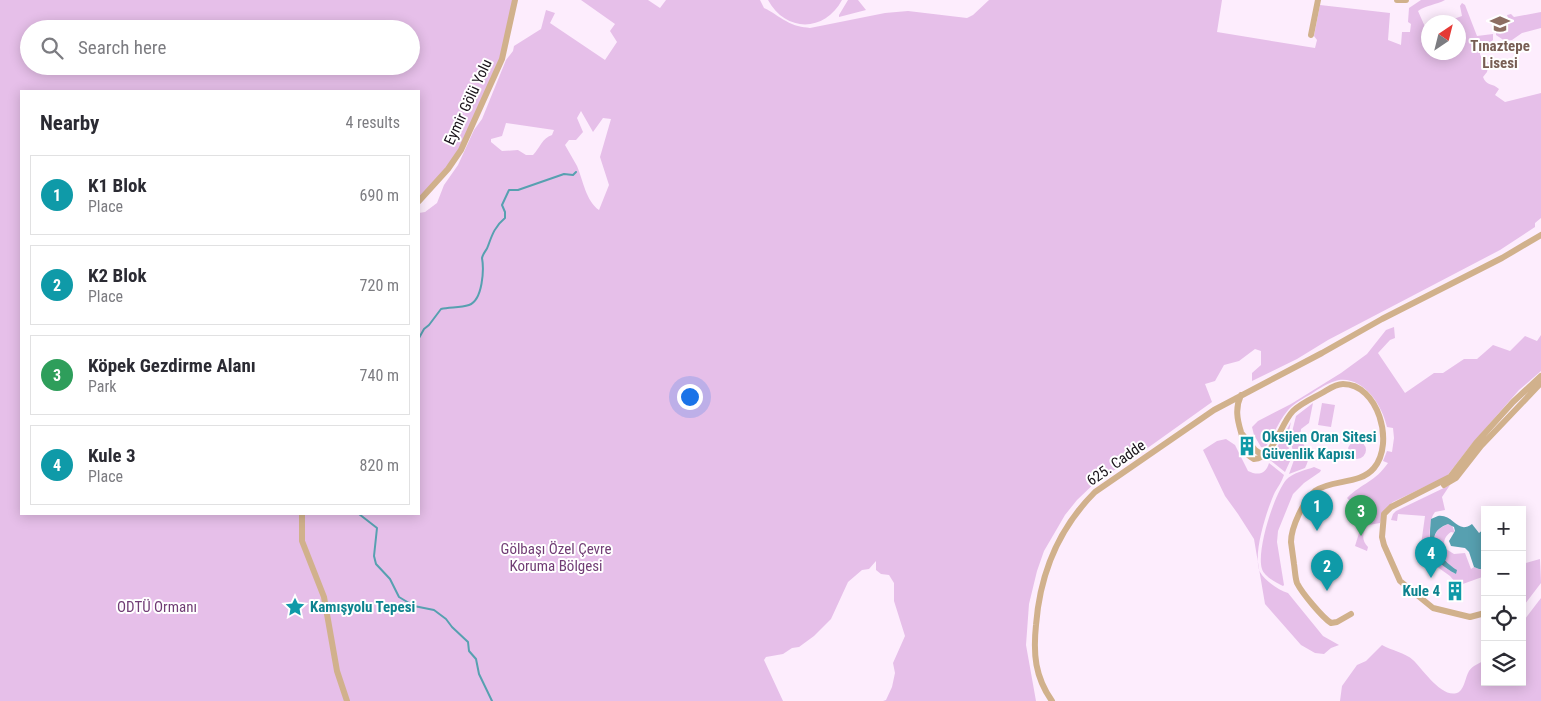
<!DOCTYPE html>
<html lang="en">
<head>
<meta charset="utf-8">
<style>
	body { margin:0; font-family:"Roboto Condensed",sans-serif; background:#f7f7f7; color:#2b2b33 }
	.controls { position:absolute; right:15px; bottom:15px; display:grid; overflow:hidden; border-radius:0px; box-shadow:0 2px 12px #0003 }
	.controls button { width:45px; height:45px; display:grid; place-items:center; padding:0; border:0; border-bottom:1px solid #e1e1e2; background:#fff; color:#2b2b33; font:25px sans-serif }
	.compass { position:absolute; left:1421px; top:15px; width:45px; height:45px; border-radius:50%; background:#fff; box-shadow:0 2px 12px #0003; rotate:35deg }
	.you { position:absolute; left:689px; top:396px; width:18px; height:18px; margin:-12px; border:4px solid #fff; border-radius:50%; background:#1a73e8; box-shadow:0 0 0 8px #1a73e833 }
	.badge { display:grid; place-items:center; width:32px; height:32px; border-radius:50%; background:#1a73e8; color:#fff; font-size:16px; font-weight:700 }
	.pin { position:absolute; translate:-50% -41px; filter:drop-shadow(0 1px 2px #0008) }
	.pin::after { content:''; position:absolute; top:26px; width:18px; height:15px; background:inherit; clip-path:polygon(0 0,100% 0,50% 100%) }
	.list { margin:0; padding:0; list-style:none }
	h2 { display:flex; justify-content:space-between; align-items:center; height:65px; margin:0; padding:0 20px; font-size:21px }
	h2 small { font-size:16px; font-weight:400; color:#7c7c81 }
	.list li { display:grid; grid-template-columns:32px 1fr auto; gap:15px; align-items:center; box-sizing:border-box; height:80px; margin:0 10px 10px; padding:0 10px; border:1px solid #e1e1e2; border-radius:0px }
	.list b { display:block; font-size:19px; white-space:nowrap }
	.list p { margin:0; font-size:16px; white-space:nowrap; color:#7c7c81 }
	.list em { font-size:16px; font-style:normal; color:#7c7c81 }
	.icon { flex:none; width:28px; height:28px; fill:none; stroke:currentColor; stroke-width:2; stroke-linecap:round; stroke-linejoin:round }
	.map { position:relative; flex:none; width:1541px; height:701px; overflow:hidden }
	.search { position:absolute; background:#fff; box-shadow:0 2px 12px #0003; left:20px; top:20px; width:400px; height:55px; display:flex; align-items:center; gap:12px; box-sizing:border-box; padding:0 18px; border-radius:28px; color:#7c7c81; font-size:19px }
	.panel { position:absolute; background:#fff; box-shadow:0 2px 12px #0003; left:20px; top:90px; width:400px; height:425px; border-radius:0px }
	.map>svg:first-child { display:block }
	.green { fill:#e6bfe9; fill-rule:evenodd }
	.water { fill:#57a0b0 }
	.lines { fill:none; stroke-linecap:round; stroke-linejoin:round }
	.stream { stroke:#57a0b0; stroke-width:2 }
	.minor { stroke:#d1b18c; stroke-width:6 }
	.labels { text-anchor:middle; dominant-baseline:central; stroke-width:4; stroke-linejoin:round; paint-order:stroke }
	.education-label { font-size:15px; font-weight:bold; fill:#785e54; stroke:#fff }
	.street-label { font-size:15px; fill:#19131a; stroke:#fff }
	.culture-label { font-size:15px; font-weight:bold; fill:#0d838f; stroke:#fff; text-anchor:start }
	.park-label { font-size:15px; fill:#713d75; stroke:#fff }
</style>
</head>
<body>
<div class="map">
<svg width="1541" height="701" viewBox="0 0 1541 701">
	<rect width="100%" height="100%" fill="#fdedfd"/>
	<path class="green" d="M0,0H515L506,46L461,150L419,201V91H21V514H419V213L425,212L437,203L444,185L458,165L474,130L482,119L506,60L513,51L514,46L541,29L546,10L555,13L550,23L605,60L617,42L610,31L615,24L581,0H648L660,8L666,0H760L764,8C773,12 778,17 786,21C794,26 802,27 810,28L885,13L908,11L967,18L973,15L989,0H1222L1217,32L1315,48L1317,40L1314,36L1320,5L1390,13L1388,40L1401,45L1402,32H1410L1411,24L1408,22L1409,8L1421,0H1445C1436,5 1426,5 1418,11L1426,29H1428V52H1458V22H1445L1462,16L1460,6L1462,3L1465,5L1477,36L1493,34V40L1480,51C1479,57 1484,60 1489,63L1487,72L1483,77C1486,86 1493,83 1499,89L1495,95L1505,102L1541,93V218L1535,223V227L1500,250L1328,340L1297,359L1252,381V373L1261,365V351L1255,349L1239,361L1224,365L1215,381L1205,384L1212,402L1128,462L1099,479L1077,500L1065,515L1044,551L1037,571L1029,604L1026,645L1036,701H883L886,700L892,687L895,673L893,663L905,636L894,601V583L889,575L881,574L876,570V561L869,569L862,570L848,582L831,619L814,636L799,647L792,648L783,654L766,657L764,660L783,701H0ZM29,29H411V66H29ZM581,111L593,132L603,118L611,119L600,157L609,185L599,210C586,201 583,180 577,166C573,159 569,152 565,145L569,140H576L583,132L577,118ZM506,123L554,130L552,135C542,138 540,148 533,155H526L518,150L502,151L491,142V139L502,136Z
		M768,0H842C825,32 786,33 768,0Z
		M848,0H858L866,10L839,17V15Z
		M1541,12V28L1522,33L1512,40L1505,41L1496,35V33L1502,29L1503,25L1510,23L1507,15L1511,14L1514,17Z
		M1394,327L1395,338L1390,340L1378,353L1405,393L1434,373H1443L1464,359H1477L1493,345L1510,351L1525,336L1537,341L1541,335V371L1519,390L1471,445L1447,476L1393,502L1385,509L1380,523L1369,525C1362,531 1361,540 1368,547L1367,551L1355,546L1359,533L1367,518L1347,498C1362,483 1375,482 1388,463L1383,461L1387,451L1392,452L1394,438L1393,428L1387,427C1382,405 1364,377 1339,380C1329,382 1320,388 1311,394C1304,398 1296,402 1289,409C1279,420 1274,435 1265,448L1261,447L1254,435L1252,427L1258,421L1291,404L1341,373L1367,354L1386,330Z
		M1313,403L1309,423L1301,429L1300,438C1306,449 1312,455 1305,468L1289,474L1294,460L1298,456L1293,451L1290,440L1296,416Z
		M1322,403L1335,405L1331,427L1318,425Z
		M1291,422L1287,440L1291,459L1285,472L1270,460Z
		M1226,439L1235,445L1248,471C1258,476 1266,474 1269,463L1284,475C1282,481 1278,487 1275,492C1267,509 1252,555 1260,572C1265,581 1279,590 1288,593L1323,636L1339,645L1331,648L1324,654L1315,653L1301,645L1265,604L1254,539L1238,514L1225,496L1203,450L1217,441Z
		M1348 450a9 9 0 1 1 18 0a9 9 0 1 1-18 0Z
		M1314,467L1321,470L1320,472L1304,483L1293,494L1278,531L1277,542L1284,585L1283,586C1276,583 1264,576 1262,569C1256,551 1274,495 1286,480C1292,473 1306,470 1314,467Z
		M1450,485L1442,497L1445,510L1435,512C1431,517 1431,522 1430,527C1428,549 1436,564 1456,574V570C1441,559 1420,535 1448,524L1452,525L1455,533L1451,532C1445,536 1442,542 1446,549L1454,554L1465,553L1471,569L1474,567L1479,569H1485V576L1460,585L1456,583L1450,576L1422,556L1420,552L1425,516L1398,514L1397,521L1391,520L1393,514L1396,511Z
		M1540,559L1541,583L1522,608V564Z
		M1541,598V701H1340L1342,686L1357,665L1366,661L1382,645C1390,650 1406,653 1413,660C1422,668 1443,701 1459,692C1465,687 1465,678 1469,671C1472,666 1480,663 1485,660V682H1522V623Z"/>
	<path class="water" d="M1438,516C1454,514 1457,535 1472,524L1479,533L1485,528V569H1479L1474,567L1469,552L1465,548L1451,546L1449,541L1455,531L1454,527L1448,524C1420,534 1441,560 1457,570L1456,574C1430,560 1428,547 1431,519Z"/>
	<g class="lines">
		<path class="stream" d="M419,338L424,329L429,325L441,309C450,307 460,308 469,305C483,300 484,269 482,258C483,253 487,250 488,246C492,235 495,226 505,218V212L502,205L509,190H518L564,174L573,175L576,172
			M359,514L377,528L374,556L376,564L390,579L399,597L414,606L434,610L446,619L452,627L468,642L469,651L476,659L479,674L492,701"/>
		<path class="minor" d="M1397,0H1406
			M1311,35L1318,0
			M419,201L448,169L461,150L502,59L515,0
			M1241,395C1235,408 1237,419 1241,432C1245,444 1239,451 1254,459C1274,458 1280,424 1293,411C1301,403 1313,398 1322,393C1329,389 1335,384 1343,384C1378,384 1395,443 1374,468C1360,485 1332,479 1315,491C1304,500 1291,527 1291,542C1292,549 1293,557 1294,564C1295,570 1295,577 1297,583C1302,593 1322,617 1331,623L1337,622L1351,614
			M1242,434L1255,450L1261,454L1266,453
			M1444,485L1456,478L1481,446L1541,383
			M302,514V541L324,597L337,671L347,701
			M1485,613L1470,617L1433,608L1400,581L1384,545L1382,537L1384,514L1391,507L1450,477L1476,443L1513,402L1541,376
			M1052,701C1035,677 1033,654 1036,625C1040,574 1058,529 1095,492L1214,410L1322,353L1382,319L1502,258L1541,235"/>
	</g>
	<defs>
		<symbol id="school-bare" viewBox="-9 -9 18 18"><path d="M0-5L7-2L0 1L-7-2ZM-4 1L0 2.5L4 1V4Q0 6-4 4Z" fill="#8d6e63" stroke="#fff" stroke-width="2.5" paint-order="stroke"/></symbol>
		<symbol id="building-bare" viewBox="-9 -9 18 18"><path d="M-4-6H4V6H1V3H-1V6H-4ZM-2.5-4.3h1.7v1.8h-1.7ZM.8-4.3h1.7v1.8H.8ZM-2.5-1h1.7V.8h-1.7ZM.8-1h1.7V.8H.8Z" fill="#0f9aa8" stroke="#fff" stroke-width="2.5" paint-order="stroke"/></symbol>
		<symbol id="sight-bare" viewBox="-9 -9 18 18"><path d="M0-6L1.8-2.2L6-1.7L2.9 1.2L3.7 5.4L0 3.3L-3.7 5.4L-2.9 1.2L-6-1.7L-1.8-2.2Z" fill="#0f9aa8" stroke="#fff" stroke-width="2.5" paint-order="stroke"/></symbol>
	</defs>
	<g fill-rule="evenodd">
		<use href="#school-bare" x="1486" y="10" width="28" height="28"/>
		<use href="#building-bare" x="1233" y="432" width="28" height="28"/>
		<use href="#building-bare" x="1441" y="577" width="28" height="28"/>
		<use href="#sight-bare" x="281" y="593" width="28" height="28"/>
	</g>
	<g class="labels">
		<g class="education-label">
			<text x="1500" y="46">Tınaztepe<tspan x="1500" dy="17">Lisesi</tspan></text>
		</g>
		<g class="street-label">
			<text transform="translate(468 102) rotate(-65)">Eymir Gölü Yolu</text>
			<text transform="translate(1116 463) rotate(-35)">625. Cadde</text>
		</g>
		<g class="culture-label">
			<text x="1262" y="437">Oksijen Oran Sitesi<tspan x="1262" dy="17">Güvenlik Kapısı</tspan></text>
			<text x="1440" y="591" text-anchor="end">Kule 4</text>
			<text x="310" y="607">Kamışyolu Tepesi</text>
		</g>
		<g class="park-label">
			<text x="556" y="549">Gölbaşı Özel Çevre<tspan x="556" dy="17">Koruma Bölgesi</tspan></text>
			<text x="157" y="607">ODTÜ Ormanı</text>
		</g>
	</g>
</svg>
<div class="controls">
<button>+</button>
<button>−</button>
<button><svg class="icon" aria-label="locate" viewBox="0 0 24 24"><circle cx="12" cy="12" r="6"/><path d="M12 2v4M12 18v4M2 12h4M18 12h4"/></svg></button>
<button><svg class="icon" aria-label="layers" viewBox="0 0 24 24"><path d="M12 4l9 5-9 5-9-5zM3 14l9 5 9-5"/></svg></button>
</div>
<svg class="compass" viewBox="-18 -18 36 36"><path d="M0-13l5 13h-10z" fill="#e53935"/><path d="M0 13l5-13h-10z" fill="#7c7c81"/></svg>
<div class="you"></div>
<div class="pin badge" style="left:1317px;top:531px;background:#0f9aa8">1</div>
<div class="pin badge" style="left:1327px;top:591px;background:#0f9aa8">2</div>
<div class="pin badge" style="left:1361px;top:536px;background:#2e9e5b">3</div>
<div class="pin badge" style="left:1431px;top:578px;background:#0f9aa8">4</div>
<div class="search"><svg class="icon" aria-label="search" viewBox="0 0 24 24"><circle cx="10" cy="10" r="6"/><path d="M15 15l6 6"/></svg>Search here</div>
<section class="panel">
<h2>Nearby<small>4 results</small></h2>
<ul class="list">
<li><span class="badge" style="background:#0f9aa8">1</span><div><b>K1 Blok</b><p>Place</p></div><em>690 m</em></li>
<li><span class="badge" style="background:#0f9aa8">2</span><div><b>K2 Blok</b><p>Place</p></div><em>720 m</em></li>
<li><span class="badge" style="background:#2e9e5b">3</span><div><b>Köpek Gezdirme Alanı</b><p>Park</p></div><em>740 m</em></li>
<li><span class="badge" style="background:#0f9aa8">4</span><div><b>Kule 3</b><p>Place</p></div><em>820 m</em></li>
</ul>
</section>
</div>
</body>
</html>
